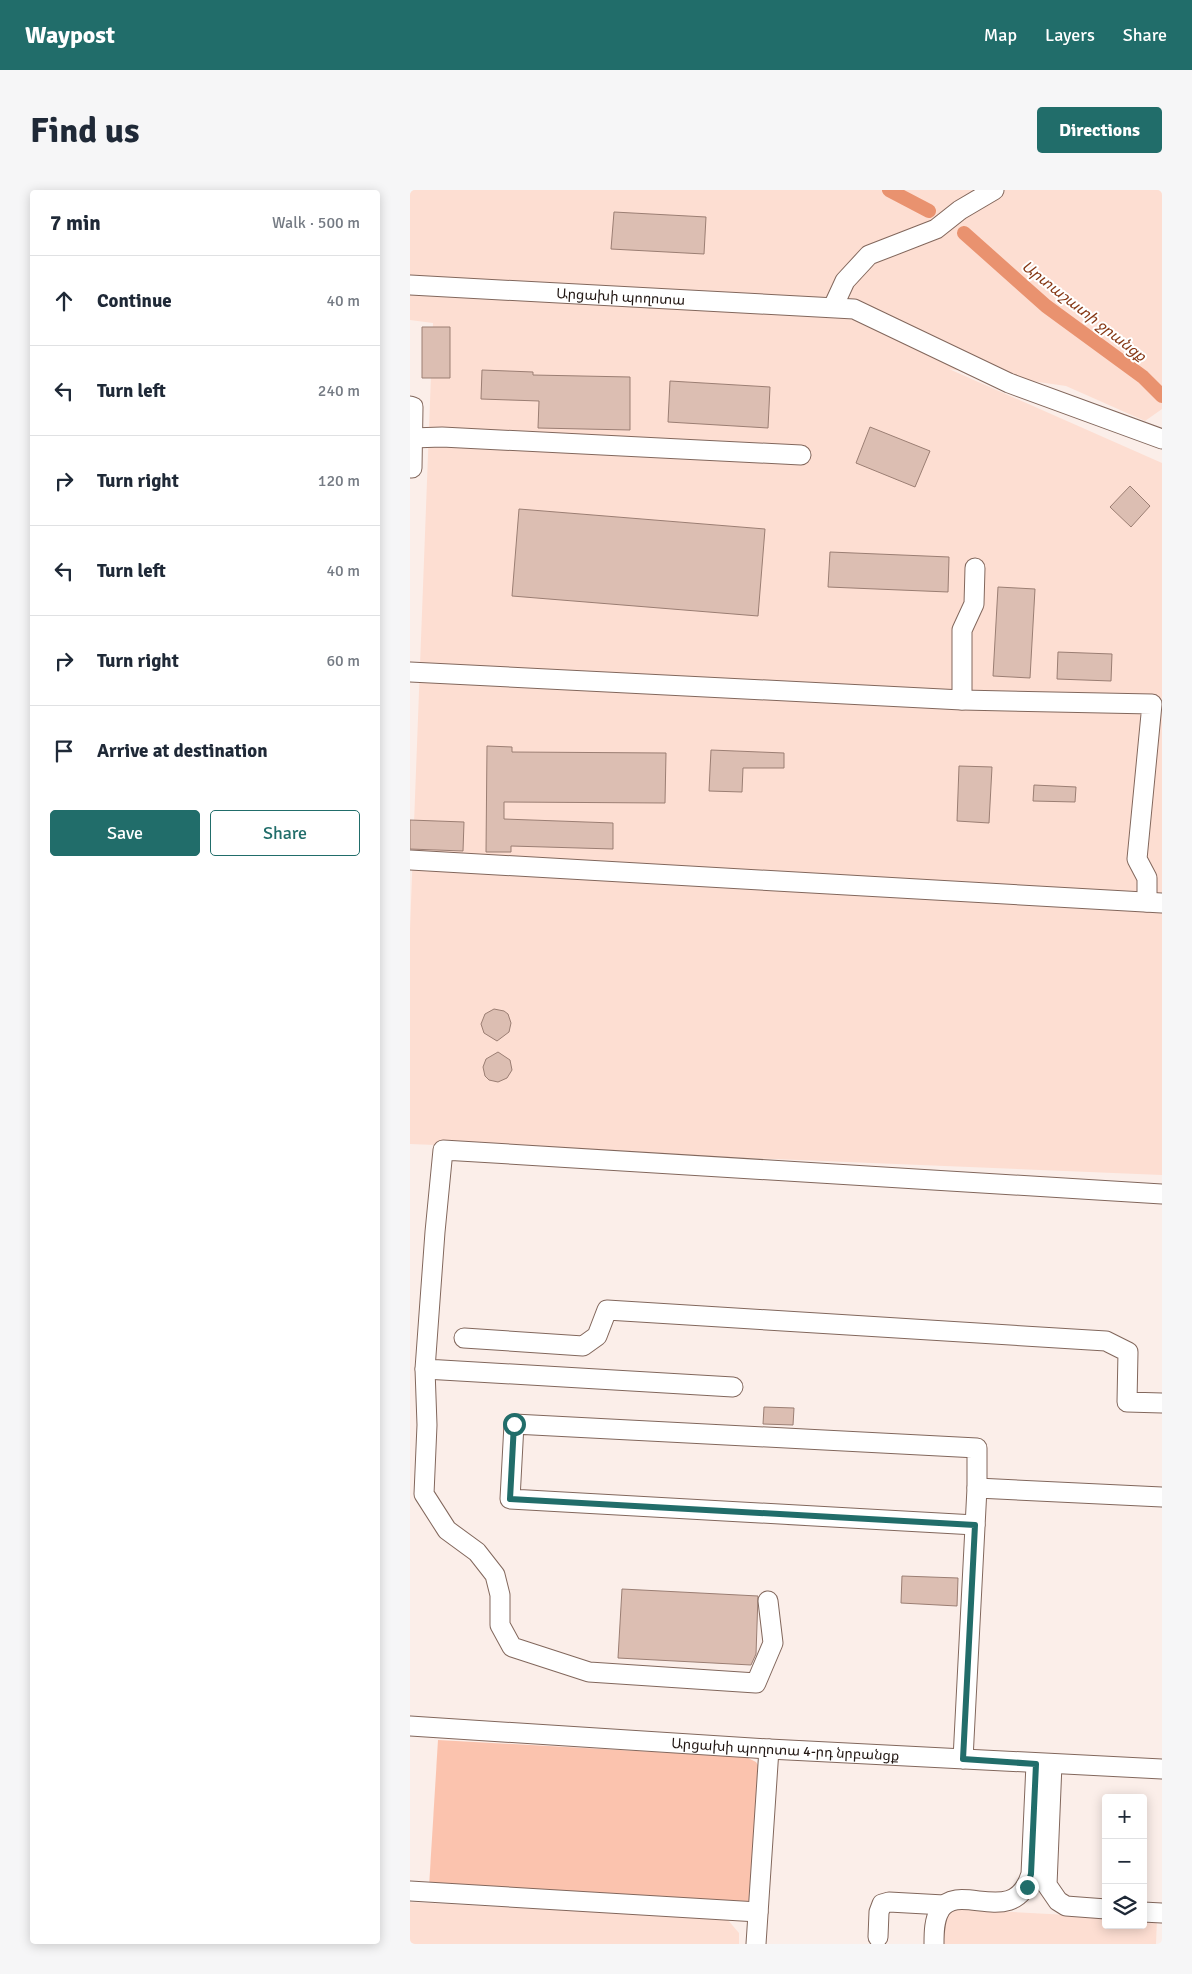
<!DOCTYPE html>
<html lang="en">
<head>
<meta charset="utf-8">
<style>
	body { margin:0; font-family:Signika,"Noto Sans Armenian",sans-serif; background:#f6f6f7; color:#1f2937 }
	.controls { position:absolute; right:15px; bottom:15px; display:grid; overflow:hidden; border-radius:5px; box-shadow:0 2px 12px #0003 }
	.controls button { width:45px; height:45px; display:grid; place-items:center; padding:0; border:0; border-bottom:1px solid #e0e1e3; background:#fff; color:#1f2937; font:25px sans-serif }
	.stop { position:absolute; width:15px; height:15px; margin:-11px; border:4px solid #216d6a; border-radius:50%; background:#fff }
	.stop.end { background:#216d6a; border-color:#fff; box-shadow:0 1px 5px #0008 }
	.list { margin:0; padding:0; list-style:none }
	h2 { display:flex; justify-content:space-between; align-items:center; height:65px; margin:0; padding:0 20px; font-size:21px }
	h2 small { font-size:16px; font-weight:400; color:#747a83 }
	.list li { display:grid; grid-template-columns:32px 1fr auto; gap:15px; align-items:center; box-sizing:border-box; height:90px; padding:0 20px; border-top:1px solid #e0e1e3 }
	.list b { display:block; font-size:19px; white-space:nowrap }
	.list em { font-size:16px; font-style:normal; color:#747a83 }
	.actions { display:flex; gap:10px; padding:15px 20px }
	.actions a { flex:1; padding:11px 0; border:1px solid #216d6a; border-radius:5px; text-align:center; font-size:18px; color:#216d6a }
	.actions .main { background:#216d6a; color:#fff }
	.icon { flex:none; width:28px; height:28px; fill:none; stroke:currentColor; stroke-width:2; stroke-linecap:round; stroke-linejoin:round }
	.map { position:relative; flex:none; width:752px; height:1754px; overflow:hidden; border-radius:5px }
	header { display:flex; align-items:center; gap:30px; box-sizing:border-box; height:70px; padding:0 25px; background:#216d6a; color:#fff }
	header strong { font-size:24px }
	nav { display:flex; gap:28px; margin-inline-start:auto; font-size:18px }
	.intro { display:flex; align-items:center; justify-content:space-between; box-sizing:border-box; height:120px; padding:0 30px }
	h1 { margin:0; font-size:35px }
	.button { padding:12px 22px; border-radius:5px; background:#216d6a; color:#fff; font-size:18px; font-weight:700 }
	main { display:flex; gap:30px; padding:0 30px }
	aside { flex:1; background:#fff; border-radius:5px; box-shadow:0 2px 12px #0003 }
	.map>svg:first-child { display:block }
	.built { fill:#fdded2 }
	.green { fill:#fbc3ae }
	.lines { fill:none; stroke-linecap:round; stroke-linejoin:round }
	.canal { stroke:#e9926f; stroke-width:14 }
	.building { fill:#dcbeb2; stroke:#9b7e73 }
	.minor-casing { stroke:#82675c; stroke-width:21 }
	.minor { stroke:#fff; stroke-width:19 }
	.route { stroke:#216d6a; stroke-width:6 }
	.labels { text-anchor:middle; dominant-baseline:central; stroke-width:4; stroke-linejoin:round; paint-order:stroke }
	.street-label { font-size:14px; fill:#211612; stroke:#fff }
	.water-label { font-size:15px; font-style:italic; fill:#863815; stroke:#fff }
</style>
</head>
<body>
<header>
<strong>Waypost</strong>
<nav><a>Map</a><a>Layers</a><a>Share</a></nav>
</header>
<div class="intro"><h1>Find us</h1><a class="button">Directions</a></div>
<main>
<aside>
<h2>7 min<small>Walk · 500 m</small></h2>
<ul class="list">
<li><svg class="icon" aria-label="ahead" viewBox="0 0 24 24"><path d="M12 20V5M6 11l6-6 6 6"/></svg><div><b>Continue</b></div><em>40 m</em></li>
<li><svg class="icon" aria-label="left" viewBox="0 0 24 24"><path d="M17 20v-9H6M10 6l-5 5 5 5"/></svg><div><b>Turn left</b></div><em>240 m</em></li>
<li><svg class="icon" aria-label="right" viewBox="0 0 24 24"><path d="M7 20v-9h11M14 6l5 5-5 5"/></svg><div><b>Turn right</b></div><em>120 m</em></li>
<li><svg class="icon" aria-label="left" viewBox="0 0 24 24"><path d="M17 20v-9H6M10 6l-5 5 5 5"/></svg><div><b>Turn left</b></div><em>40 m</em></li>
<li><svg class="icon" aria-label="right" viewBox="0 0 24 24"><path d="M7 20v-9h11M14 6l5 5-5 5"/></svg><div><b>Turn right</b></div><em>60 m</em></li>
<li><svg class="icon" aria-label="arrive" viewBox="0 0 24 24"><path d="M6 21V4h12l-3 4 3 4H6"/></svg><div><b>Arrive at destination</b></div></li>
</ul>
<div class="actions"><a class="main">Save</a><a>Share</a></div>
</aside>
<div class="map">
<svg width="752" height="1754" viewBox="0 0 752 1754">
	<rect width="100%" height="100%" fill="#fbeee9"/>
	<path class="built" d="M0,0H752V219L735,231L656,196L539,179L752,273V985L0,954V739L23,133L0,130Z
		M0,1712L317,1729L329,1743V1754H0Z
		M525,1718L696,1727V1735H733V1729H747L746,1754H523Z"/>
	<path class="green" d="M28,1550L336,1567L346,1572L351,1580L342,1707L336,1713L19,1697Z"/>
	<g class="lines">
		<path class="canal" d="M479,0L519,21
			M554,43L636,116L733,187L752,206"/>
	</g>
	<path class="building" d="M204,22L296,27L294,64L201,59Z
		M12,137H40V188H12Z
		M72,180L123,182V185L220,187V240L128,238L129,211L71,209Z
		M260,191L360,197L358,238L258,232Z
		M460,237L520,261L505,297L446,273Z
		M720,296L740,316L721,337L700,317Z
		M109,319L355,339L348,426L102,406Z
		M420,362L539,367L538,402L418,397Z
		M588,397L625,399L620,488L583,486Z
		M648,462L702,464L701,491L647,489Z
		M77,556L102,557V562L256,563L255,613L94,612V629L203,633V659L101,656V662H76Z
		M301,560L374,563V578H333L332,602L299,601Z
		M549,576L582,577L579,633L547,631Z
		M624,595L666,597L665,612L623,611Z
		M0,630L54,632L53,661L0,659Z
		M84,819L94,821L98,824L101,833L99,842L87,851L74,843L71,834L75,824Z
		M88,862L100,870L102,880L97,888L88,892L79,890L75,886L73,877L76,869Z
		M354,1217L384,1218L383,1235L353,1234Z
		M492,1386L548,1388L547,1416L491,1413Z
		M212,1399L348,1406L346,1464L341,1475L208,1468Z"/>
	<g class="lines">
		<defs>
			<g id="minor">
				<path id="s1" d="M0,95L444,119L599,193L752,249"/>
				<path d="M423,117L435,91L459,65L526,39L550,20L584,0"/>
				<path d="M0,216L3,217L2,278H0"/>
				<path d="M2,248L32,247L391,265"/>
				<path d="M0,482L552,510L742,514L727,669L737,688V712"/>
				<path d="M552,510V440L564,414L565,378"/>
				<path d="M0,670L752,713"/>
				<path d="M54,1148L173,1156L187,1146L197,1120L696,1151L718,1162L717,1212L752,1213"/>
				<path d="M15,1179L17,1235L14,1304L37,1340L67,1362L85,1385L90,1405V1435L102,1457L179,1482L346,1493L363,1453L358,1411"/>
				<path d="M323,1197L15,1179L25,1042L33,960L752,1004"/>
				<path d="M565,1335L100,1309L104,1234L567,1258V1298L752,1307"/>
				<path id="s2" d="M0,1536L359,1559L752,1579"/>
				<path d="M553,1569L567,1298"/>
				<path d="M642,1574L637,1695L648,1711L656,1716L696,1719"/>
				<path d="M0,1701L348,1722"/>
				<path d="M733,1722L752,1723"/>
				<path d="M468,1747L469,1722L472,1714L479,1712L534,1715"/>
				<path d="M346,1754L359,1559"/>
				<path d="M524,1754C524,1743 524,1730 530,1720C549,1690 604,1740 621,1684L626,1574"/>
			</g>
		</defs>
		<use href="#minor" class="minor-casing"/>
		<use href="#minor" class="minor"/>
	</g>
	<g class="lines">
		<path class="route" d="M104,1234L100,1309L565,1335L553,1569L626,1574L621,1684L617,1697"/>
	</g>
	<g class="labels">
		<g class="street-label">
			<text stroke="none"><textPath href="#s1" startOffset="211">Արցախի պողոտա</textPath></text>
			<text stroke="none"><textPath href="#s2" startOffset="376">Արցախի պողոտա 4-րդ նրբանցք</textPath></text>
		</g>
		<g class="water-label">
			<text transform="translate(674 121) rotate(38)">Արտաշատի ջրանցք</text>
		</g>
	</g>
</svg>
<div class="controls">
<button>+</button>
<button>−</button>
<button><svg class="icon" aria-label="layers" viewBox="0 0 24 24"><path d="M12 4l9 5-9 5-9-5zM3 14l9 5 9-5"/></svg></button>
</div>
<div class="stop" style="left:104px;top:1234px"></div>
<div class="stop end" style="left:617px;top:1697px"></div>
</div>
</main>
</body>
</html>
